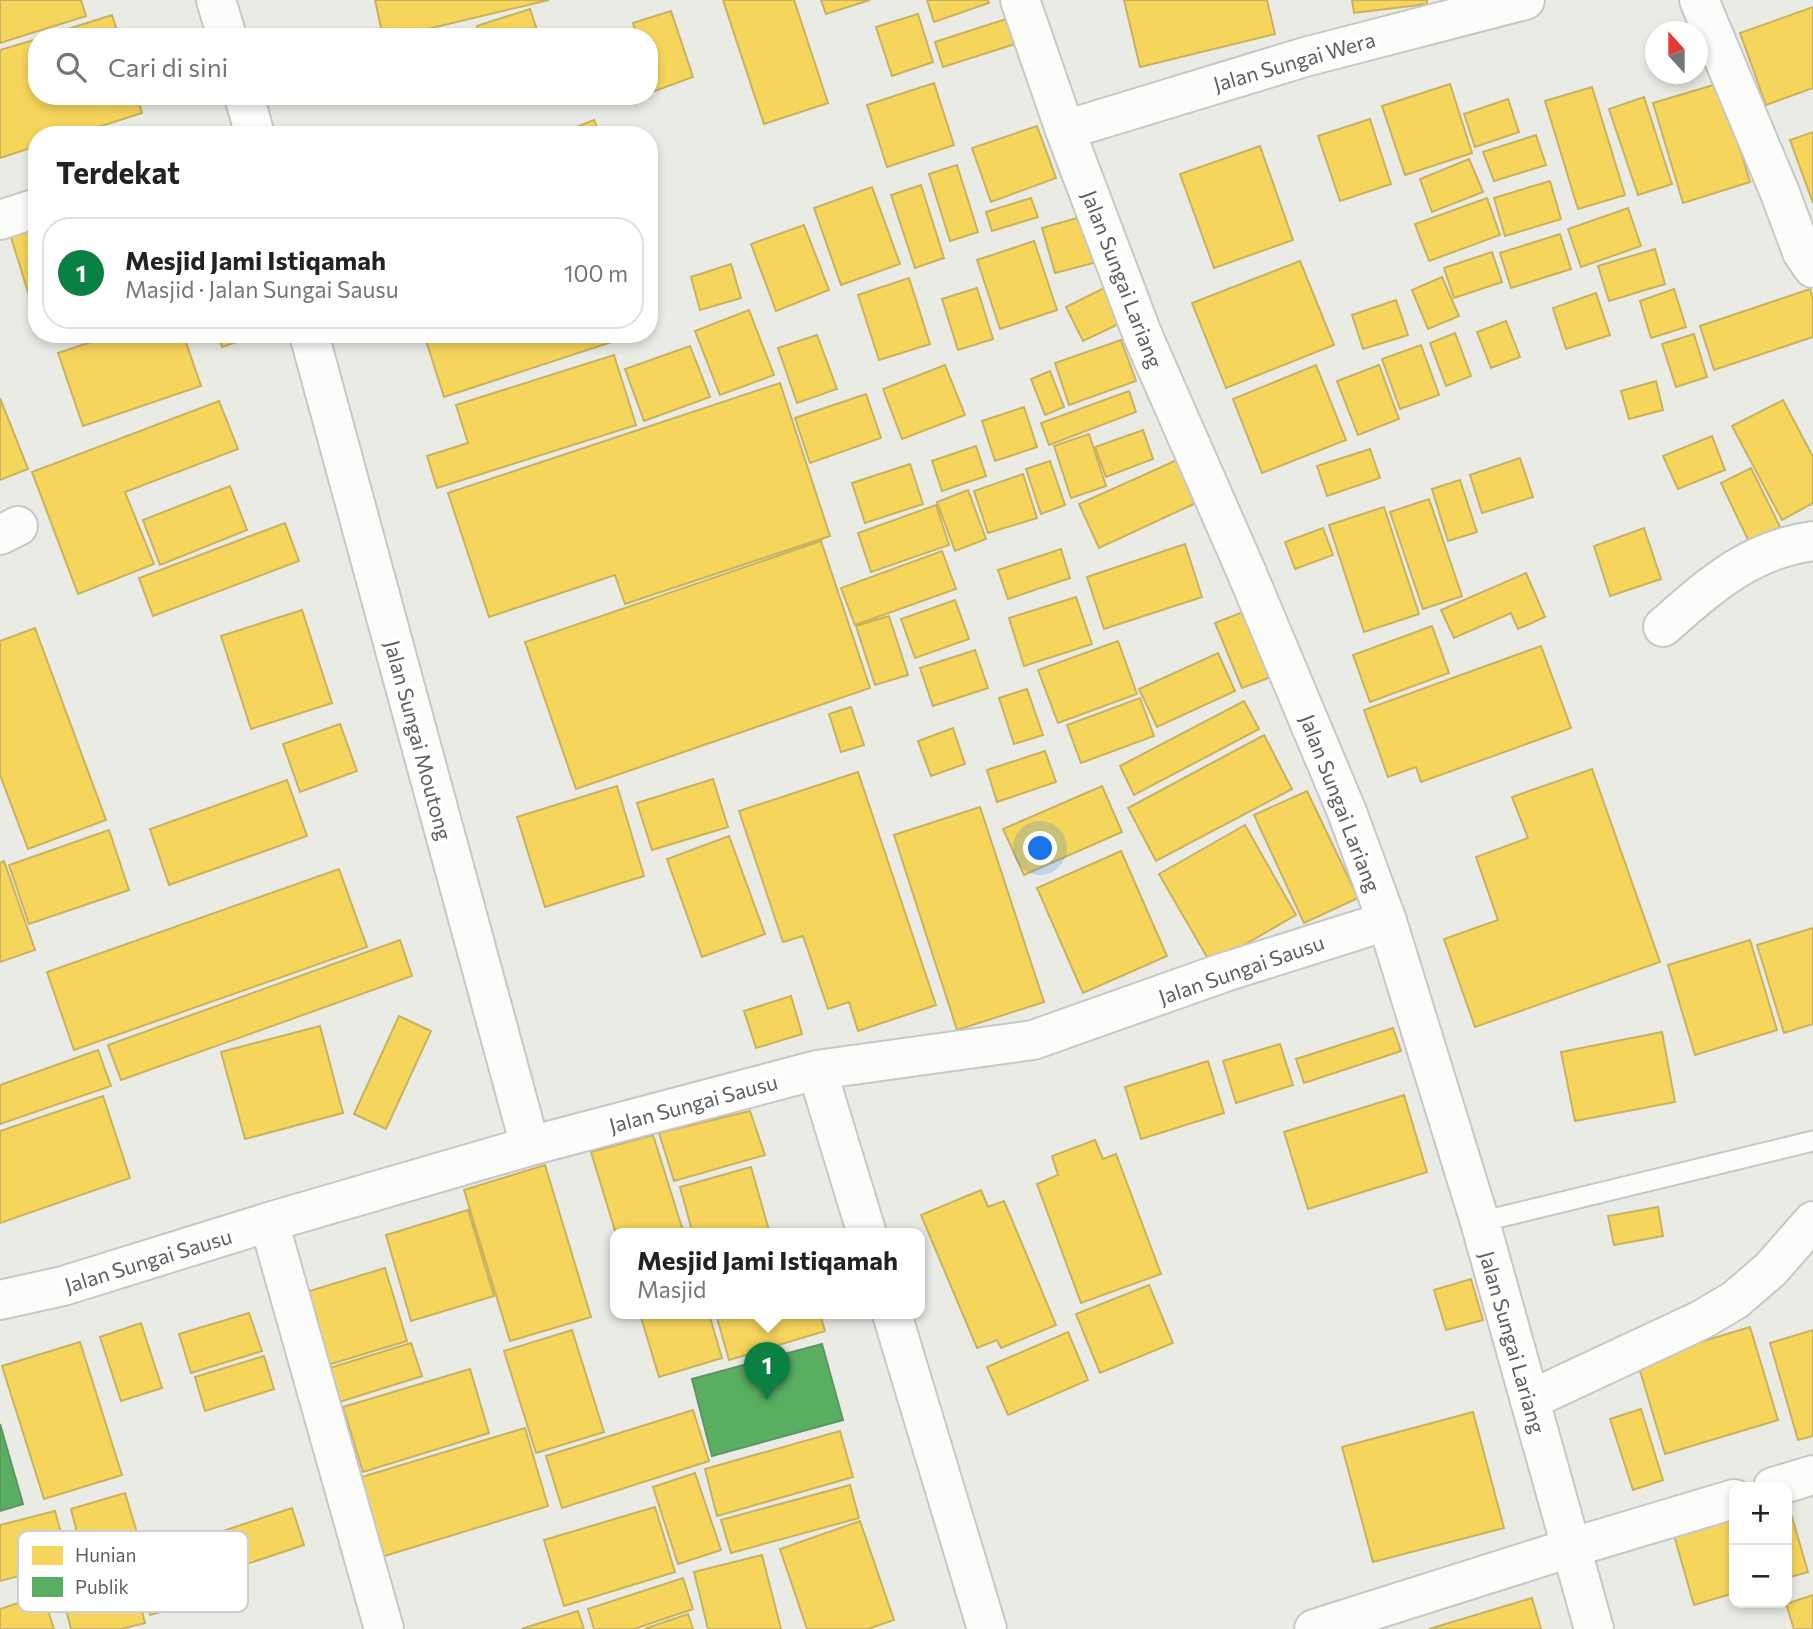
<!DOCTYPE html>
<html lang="id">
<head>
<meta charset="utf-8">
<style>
	body { margin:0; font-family:Commissioner,sans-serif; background:#f6f6f6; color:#222 }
	.controls { position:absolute; right:21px; bottom:21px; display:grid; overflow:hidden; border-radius:14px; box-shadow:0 4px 10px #0003 }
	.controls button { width:63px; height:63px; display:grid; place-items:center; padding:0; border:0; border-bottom:2px solid #e0e0e0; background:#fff; color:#222; font:35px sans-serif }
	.compass { position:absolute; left:1645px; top:21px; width:63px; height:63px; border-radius:50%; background:#fff; box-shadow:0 4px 10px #0003; rotate:339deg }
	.you { position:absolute; left:1041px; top:849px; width:24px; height:24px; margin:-18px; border:5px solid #fff; border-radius:50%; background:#1a73e8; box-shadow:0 0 0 10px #1a73e833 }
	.badge { display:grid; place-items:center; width:46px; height:46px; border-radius:50%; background:#0b8043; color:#fff; font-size:23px; font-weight:700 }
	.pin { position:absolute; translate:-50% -58px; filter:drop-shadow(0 2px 4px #0008) }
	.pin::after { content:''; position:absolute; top:37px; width:24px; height:21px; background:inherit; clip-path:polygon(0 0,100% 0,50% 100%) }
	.popup { position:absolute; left:610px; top:1228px; width:315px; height:91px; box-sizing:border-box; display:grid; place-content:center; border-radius:14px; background:#fff; filter:drop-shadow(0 2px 5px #0005); font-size:23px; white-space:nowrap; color:#767676 }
	.popup b { font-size:26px; color:#222 }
	.popup::after { content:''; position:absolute; left:50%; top:100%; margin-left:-14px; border:14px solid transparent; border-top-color:#fff }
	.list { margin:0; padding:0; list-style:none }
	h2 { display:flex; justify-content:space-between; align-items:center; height:91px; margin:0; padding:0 28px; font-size:30px }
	h2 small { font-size:23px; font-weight:400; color:#767676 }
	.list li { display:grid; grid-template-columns:46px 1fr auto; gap:21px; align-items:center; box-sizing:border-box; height:112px; margin:0 14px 14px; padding:0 14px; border:2px solid #e0e0e0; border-radius:28px }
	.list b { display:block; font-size:26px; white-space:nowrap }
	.list p { margin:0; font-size:23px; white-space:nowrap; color:#767676 }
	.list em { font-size:23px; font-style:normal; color:#767676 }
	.icon { flex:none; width:38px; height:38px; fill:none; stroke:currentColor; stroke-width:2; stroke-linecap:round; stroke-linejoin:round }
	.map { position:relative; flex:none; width:1813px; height:1629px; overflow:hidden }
	.search { position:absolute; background:#fff; box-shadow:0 4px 10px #0003; left:28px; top:28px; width:630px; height:77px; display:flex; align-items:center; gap:18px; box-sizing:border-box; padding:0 24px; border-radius:28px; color:#767676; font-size:26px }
	.panel { position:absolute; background:#fff; box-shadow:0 4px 10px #0003; left:28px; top:126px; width:630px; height:217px; border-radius:28px }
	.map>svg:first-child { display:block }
	.homes { fill:#f6d55c; stroke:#c8b25e; stroke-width:2 }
	.public { fill:#5aae61; stroke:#5b9662; stroke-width:2 }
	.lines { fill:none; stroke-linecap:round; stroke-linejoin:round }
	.lane-casing { stroke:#c7c7c7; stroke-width:23 }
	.street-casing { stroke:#c7c7c7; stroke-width:42 }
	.secondary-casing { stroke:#c7c7c7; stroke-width:42 }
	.lane { stroke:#fcfcfb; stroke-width:19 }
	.street { stroke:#fcfcfb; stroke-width:38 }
	.secondary { stroke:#fcfcfb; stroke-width:38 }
	.labels { text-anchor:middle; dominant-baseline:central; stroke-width:7; stroke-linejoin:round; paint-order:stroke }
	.street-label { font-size:21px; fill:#5c5f64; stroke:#fff }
	.key { fill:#fff; stroke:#cecfd0; stroke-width:2 }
	.key-label { font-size:19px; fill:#5c5f64 }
</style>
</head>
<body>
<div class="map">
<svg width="1813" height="1629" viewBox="0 0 1813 1629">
	<rect width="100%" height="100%" fill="#ebebe6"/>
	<path class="homes" d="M0,0H81L86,16L0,43Z
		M375,0H549L394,37H383Z
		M723,0H794L828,103L764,124Z
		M821,0H870L826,14Z
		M927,0H988L989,3L934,22Z
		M1124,0H1267L1275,34L1140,67Z
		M1352,0H1427V4L1354,13Z
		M1813,7V88L1766,105L1740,33Z
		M530,9L538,33L527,37H480L477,26Z
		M671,11L693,77L655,91L649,74V37H637L633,23Z
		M918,14L933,62L892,76L876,27Z
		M112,15L119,37H43Z
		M1006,19L1015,44L943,67L935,42Z
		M37,39V96H137L142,113L73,135H37V146L0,158V50Z
		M934,83L954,145L887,167L867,105Z
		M1720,83L1750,182L1683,203L1653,103Z
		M1450,84L1472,153L1405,175L1382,106Z
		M1592,87L1625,195L1578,209L1545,101Z
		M1644,97L1672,184L1638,195L1609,109Z
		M1508,99L1519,132L1475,147L1464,114Z
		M1370,119L1391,184L1340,201L1318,136Z
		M594,120L600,135H567L566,131Z
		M1037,126L1056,178L991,202L972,148Z
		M1813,132V203L1790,140Z
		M1536,135L1546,165L1494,181L1483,152Z
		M1260,146L1293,240L1214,268L1180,174Z
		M1469,159L1483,192L1432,212L1420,179Z
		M957,165L978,232L950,241L929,174Z
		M1550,181L1561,219L1505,236L1494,198Z
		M921,185L944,258L915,268L891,195Z
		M872,187L900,264L841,285L814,208Z
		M1031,198L1038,217L992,231L986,212Z
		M1487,198L1500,235L1429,261L1415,224Z
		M1628,208L1641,246L1581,267L1568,229Z
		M1084,216L1097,262L1055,273L1042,228Z
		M804,225L829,290L776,311L751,244Z
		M37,226V321L10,234Z
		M1560,234L1571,269L1511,288L1500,253Z
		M1034,241L1057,310L1000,329L977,260Z
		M1655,249L1665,284L1609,301L1598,266Z
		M1492,252L1502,282L1454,298L1444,268Z
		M1300,261L1334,345L1226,388L1192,303Z
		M731,264L741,298L700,310L691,277Z
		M1442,277L1459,316L1428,329L1412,290Z
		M909,278L930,344L879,360L858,295Z
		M1106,287L1123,322L1083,341L1066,307Z
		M977,288L993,339L958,350L942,299Z
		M1674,289L1686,327L1651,338L1640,301Z
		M1810,289L1813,299V337L1714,370L1700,326Z
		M1596,293L1610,335L1566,349L1553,308Z
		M1396,300L1408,335L1363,349L1352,315Z
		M749,310L774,375L720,395L695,331Z
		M1506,321L1520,357L1491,368L1477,332Z
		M1455,333L1471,376L1446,386L1430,343Z
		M115,334H183L201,386L83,426L58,353Z
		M218,334H260L222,347Z
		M424,334H636L444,397Z
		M1694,334L1707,377L1676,387L1662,344Z
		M817,335L837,389L797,403L778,348Z
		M1121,340L1136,381L1069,405L1055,363Z
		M1421,345L1439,395L1400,409L1382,359Z
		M690,346L710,397L644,421L625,369Z
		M614,355L636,425L437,488L427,456L468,443L456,405Z
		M945,365L965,415L902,439L883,389Z
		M1316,365L1346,440L1262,473L1233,399Z
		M1379,365L1399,419L1358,435L1337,381Z
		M1050,371L1064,407L1045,415L1031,379Z
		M1656,381L1663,410L1629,419L1621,391Z
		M780,383L830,536L625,604L615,575L489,617L448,493Z
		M1129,391L1136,412L1049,445L1041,423Z
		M866,394L881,438L810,463L795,418Z
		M0,398L28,469L0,480Z
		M1783,400L1813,457V503L1782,520L1732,426Z
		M219,401L238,449L125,492L154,564L78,594L32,472Z
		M1024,407L1037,447L995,461L982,421Z
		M1143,430L1153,459L1106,477L1095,447Z
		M1089,434L1106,486L1071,498L1054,446Z
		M1712,436L1725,470L1678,489L1663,456Z
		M976,446L986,476L942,491L932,461Z
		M1370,449L1380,478L1327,496L1317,466Z
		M1520,458L1533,497L1482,513L1470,475Z
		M1179,459L1198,502L1099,548L1079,504Z
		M1050,461L1065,505L1041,514L1026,469Z
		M910,464L923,504L865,523L852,483Z
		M1751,468L1783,533L1752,548L1721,483Z
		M1023,474L1037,518L988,533L974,491Z
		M1460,480L1477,532L1448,541L1432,489Z
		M230,486L247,530L160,565L143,520Z
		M968,490L986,539L955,551L937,502Z
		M1429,499L1462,596L1423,609L1390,512Z
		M936,505L949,545L871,572L858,533Z
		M1384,507L1419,614L1364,632L1329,525Z
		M285,523L299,561L153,616L139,578Z
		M1323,528L1333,555L1295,569L1285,542Z
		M1644,528L1661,579L1610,596L1594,546Z
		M821,541L870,688L576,789L525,642Z
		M1185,544L1202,597L1104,629L1087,577Z
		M1061,549L1070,578L1008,599L998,570Z
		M942,551L956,589L855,625L841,588Z
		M1526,573L1545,617L1518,629L1511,613L1454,638L1441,610Z
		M1076,597L1092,644L1024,666L1009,618Z
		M955,600L969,639L915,658L901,619Z
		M1253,608L1279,674L1242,688L1215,623Z
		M302,610L332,703L251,729L221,636Z
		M889,616L908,675L875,685L856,626Z
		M1432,626L1449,673L1370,702L1353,655Z
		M35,628L106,820L28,849L0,775V641Z
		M1118,641L1137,694L1058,723L1038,670Z
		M1541,646L1571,728L1421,782L1416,767L1388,777L1364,710Z
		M975,650L988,688L933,706L920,668Z
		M1218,653L1235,691L1157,727L1139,689Z
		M1027,689L1043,735L1014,744L999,698Z
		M1140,698L1154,736L1081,763L1067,725Z
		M1244,701L1259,729L1134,795L1120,766Z
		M851,707L864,745L841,752L829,714Z
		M340,724L357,771L300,792L283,744Z
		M953,728L965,764L931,776L918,741Z
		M1264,735L1292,789L1156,861L1128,808Z
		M1045,751L1056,782L997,802L987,770Z
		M1592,769L1660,962L1475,1027L1444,939L1498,920L1476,857L1528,838L1512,797Z
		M858,772L936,1005L858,1031L849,1002L828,1009L803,936L783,942L739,811Z
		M713,779L728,827L652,850L637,803Z
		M287,780L307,836L169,885L150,829Z
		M617,786L644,876L545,907L517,817Z
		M1102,786L1122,832L1024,875L1003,829Z
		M1307,791L1358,898L1304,923L1254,815Z
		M980,807L1044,1002L957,1030L894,835Z
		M1245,825L1296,915L1211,964L1159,874Z
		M109,830L129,890L29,924L9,865Z
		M729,836L765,934L702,957L667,859Z
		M1121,851L1167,956L1083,993L1037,888Z
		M4,861L35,950L0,962V863Z
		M339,869L367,947L74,1050L47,972Z
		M1813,928V1024L1784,1033L1757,945Z
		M400,940L412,976L121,1080L108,1045Z
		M1750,940L1777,1030L1695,1055L1668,965Z
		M791,996L802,1034L756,1048L744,1011Z
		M399,1016L431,1031L386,1129L354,1114Z
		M320,1026L343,1113L245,1139L221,1052Z
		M1393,1028L1401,1051L1304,1083L1296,1059Z
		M1662,1032L1675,1102L1575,1121L1561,1052Z
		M1280,1044L1293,1085L1236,1103L1223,1061Z
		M98,1050L111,1086L0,1124V1085Z
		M1208,1061L1224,1113L1141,1139L1125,1087Z
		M1404,1095L1427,1172L1308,1209L1284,1132Z
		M103,1096L130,1178L0,1223V1131Z
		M750,1111L765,1155L674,1181L659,1133Z
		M653,1135L684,1234H616L591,1152Z
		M1095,1140L1103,1159L1116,1154L1161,1274L1081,1303L1037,1184L1058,1175L1052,1156Z
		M545,1165L591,1317L510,1341L464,1190Z
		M751,1167L770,1234H693L680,1187Z
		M981,1190L988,1207L1004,1201L1056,1325L1001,1348L997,1340L977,1348L921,1215Z
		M1658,1207L1663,1236L1614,1245L1608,1216Z
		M468,1210L494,1296L411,1321L386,1235Z
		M385,1268L407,1341L321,1367L300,1294Z
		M1471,1279L1483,1320L1446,1330L1434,1290Z
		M1149,1285L1173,1343L1100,1373L1076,1314Z
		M249,1313L262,1351L191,1373L179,1334Z
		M640,1314H709L722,1358L659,1377Z
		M716,1314H820L825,1331L729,1360Z
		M141,1323L162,1388L121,1401L100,1337Z
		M1750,1327L1778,1420L1665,1454L1637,1361Z
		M572,1330L604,1432L536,1453L504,1351Z
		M1813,1330V1436L1798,1440L1770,1343Z
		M1068,1332L1088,1380L1008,1415L987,1367Z
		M80,1342L122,1475L44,1499L2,1366Z
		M411,1343L422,1376L333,1404L323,1370Z
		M264,1356L274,1389L205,1411L195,1377Z
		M470,1369L489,1433L363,1472L343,1407Z
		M1641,1409L1663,1480L1633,1490L1610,1419Z
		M693,1410L709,1461L562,1508L546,1456Z
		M1473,1412L1504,1528L1373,1562L1342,1447Z
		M525,1428L548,1506L378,1558L355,1479Z
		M840,1431L853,1477L717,1516L705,1469Z
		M695,1473L721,1550L678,1564L653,1487Z
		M850,1485L859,1518L731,1553L721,1520Z
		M125,1493L138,1536L82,1552L71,1509Z
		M1787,1500L1808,1572L1787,1578Z
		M655,1507L675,1572L564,1606L544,1540Z
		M292,1508L304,1545L217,1574L205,1537Z
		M55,1511L69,1563L0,1581V1525Z
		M1734,1514V1593L1694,1605L1673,1532Z
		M860,1521L894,1620L868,1629H807L780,1549Z
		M182,1539L199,1601L150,1615L132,1553Z
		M762,1555L781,1629H708L694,1572Z
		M130,1564L145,1623L121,1629H71L59,1582Z
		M683,1578L693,1609L634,1629H594L588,1609Z
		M43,1595L54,1629H0V1609Z
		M1813,1595V1629H1794L1786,1604Z
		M1532,1598L1541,1629H1429Z
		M578,1611L584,1629H521Z
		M688,1614L693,1629H644Z"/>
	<path class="public" d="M822,1344L843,1420L712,1456L692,1379Z
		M0,1424L23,1504L0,1511Z"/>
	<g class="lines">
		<defs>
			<path id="lane" d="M1480,1222L1813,1141"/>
			<path id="street" d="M216,0L227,37
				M1699,0L1780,193L1802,252L1813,268
				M244,96L255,135
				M1065,130L1305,57L1525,0
				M0,220L37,208
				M309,334L530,1146
				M0,535L18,526
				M1663,627C1710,586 1748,550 1813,541
				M817,1070L867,1234
				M269,1222L384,1629
				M0,1300L63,1286L269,1222L530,1146L817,1070L1033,1040L1225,972L1387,921
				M892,1314L987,1629
				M1530,1400L1701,1320L1735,1300L1771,1269L1813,1221
				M1773,1487L1813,1475
				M1314,1629L1570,1548L1734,1499"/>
			<path id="secondary" d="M1020,0L1065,130L1143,336L1246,571L1347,812L1387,921L1480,1222L1594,1629"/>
		</defs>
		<use href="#lane" class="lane-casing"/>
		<use href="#street" class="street-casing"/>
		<use href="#secondary" class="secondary-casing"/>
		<use href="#lane" class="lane"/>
		<use href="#street" class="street"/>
		<use href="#secondary" class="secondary"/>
	</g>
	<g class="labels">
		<g class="street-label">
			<text transform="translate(1294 61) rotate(-16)">Jalan Sungai Wera</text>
			<text transform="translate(1123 279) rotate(69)">Jalan Sungai Lariang</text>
			<text transform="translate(419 740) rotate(75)">Jalan Sungai Moutong</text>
			<text transform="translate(1341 803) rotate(69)">Jalan Sungai Lariang</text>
			<text transform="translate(1241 969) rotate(-19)">Jalan Sungai Sausu</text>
			<text transform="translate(693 1103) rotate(-15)">Jalan Sungai Sausu</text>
			<text transform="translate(148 1260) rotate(-17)">Jalan Sungai Sausu</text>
			<text transform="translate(1513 1342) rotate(74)">Jalan Sungai Lariang</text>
		</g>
	</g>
	<rect x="18" y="1531" width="230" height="81" rx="10" class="key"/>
	<rect x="32" y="1546" width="31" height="19" fill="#f6d55c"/>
	<rect x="32" y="1577" width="31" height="20" fill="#5aae61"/>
	<g class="key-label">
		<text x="75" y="1562">Hunian</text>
		<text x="75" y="1594">Publik</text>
	</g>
</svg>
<div class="controls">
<button>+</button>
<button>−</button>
</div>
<svg class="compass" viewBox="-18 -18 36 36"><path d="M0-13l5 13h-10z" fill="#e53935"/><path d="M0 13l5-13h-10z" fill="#767676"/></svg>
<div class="you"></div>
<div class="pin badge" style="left:767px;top:1400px">1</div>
<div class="popup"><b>Mesjid Jami Istiqamah</b>Masjid</div>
<div class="search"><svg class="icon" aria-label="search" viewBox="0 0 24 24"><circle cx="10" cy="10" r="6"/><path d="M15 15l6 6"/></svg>Cari di sini</div>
<section class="panel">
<h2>Terdekat<small></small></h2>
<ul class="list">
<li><span class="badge">1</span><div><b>Mesjid Jami Istiqamah</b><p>Masjid · Jalan Sungai Sausu</p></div><em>100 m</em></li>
</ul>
</section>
</div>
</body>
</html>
